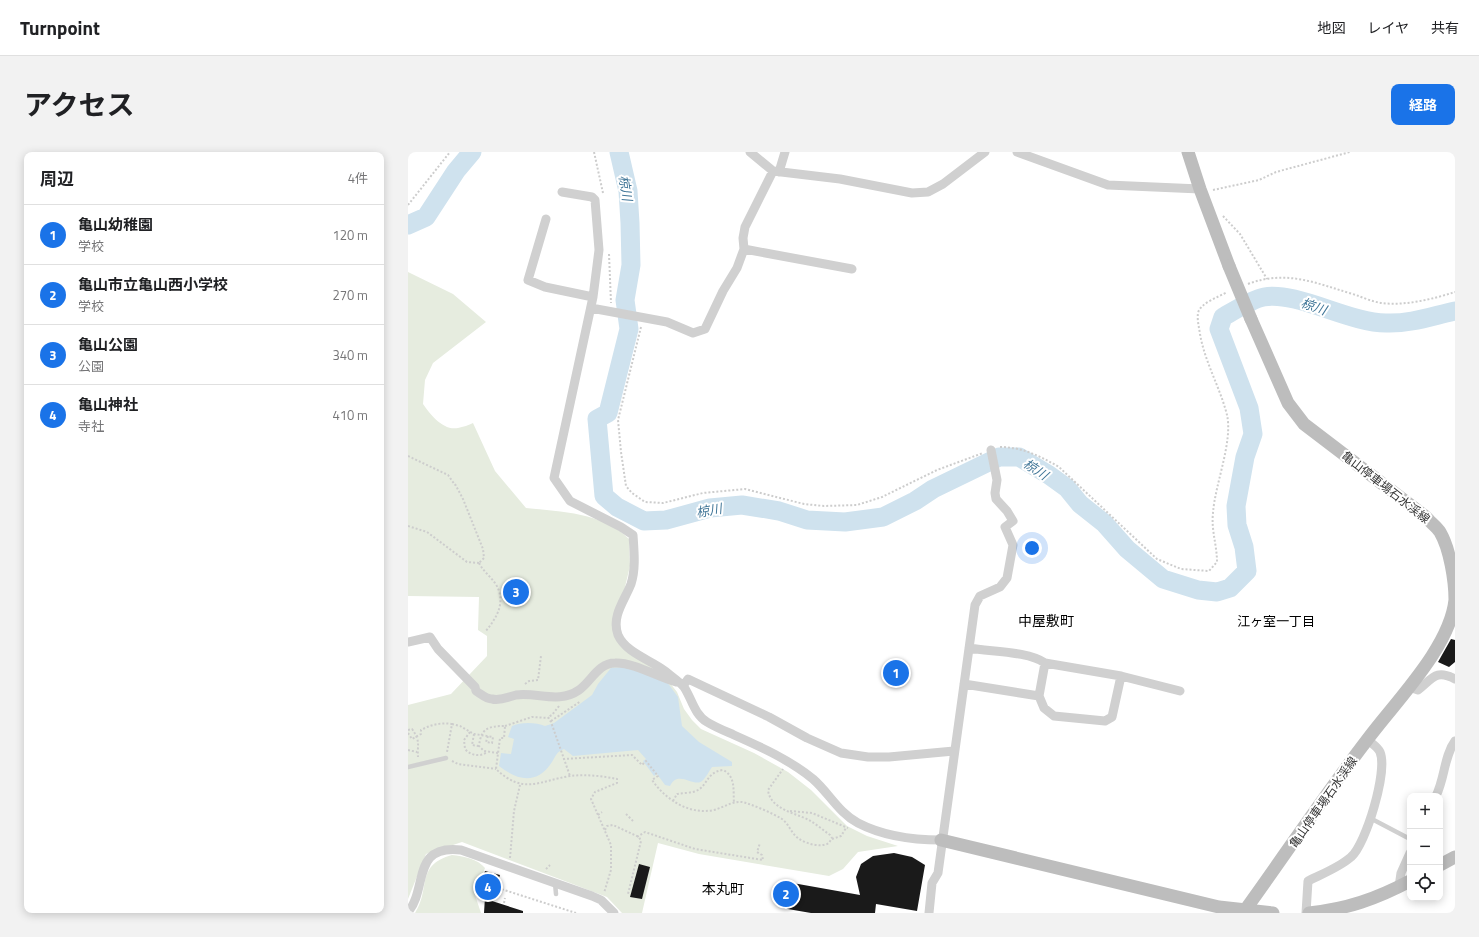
<!DOCTYPE html>
<html lang="ja">
<head>
<meta charset="utf-8">
<style>
	body { margin:0; font-family:"Titillium Web","Noto Sans JP",sans-serif; background:#f2f2f2; color:#202124 }
	.controls { position:absolute; right:12px; bottom:12px; display:grid; overflow:hidden; border-radius:8px; box-shadow:0 2px 10px #0003 }
	.controls button { width:36px; height:36px; display:grid; place-items:center; padding:0; border:0; border-bottom:1px solid #e0e0e0; background:#fff; color:#202124; font:20px sans-serif }
	.you { position:absolute; left:624px; top:396px; width:14px; height:14px; margin:-10px; border:3px solid #fff; border-radius:50%; background:#1a73e8; box-shadow:0 0 0 6px #1a73e833 }
	.badge { display:grid; place-items:center; width:26px; height:26px; border-radius:50%; background:#1a73e8; color:#fff; font-size:13px; font-weight:700 }
	.pin { position:absolute; translate:-50% -50%; border:2px solid #fff; box-shadow:0 1px 4px #0006 }
	.list { margin:0; padding:0; list-style:none }
	h2 { display:flex; justify-content:space-between; align-items:center; height:52px; margin:0; padding:0 16px; font-size:17px }
	h2 small { font-size:13px; font-weight:400; color:#757577 }
	.list li { display:grid; grid-template-columns:26px 1fr auto; gap:12px; align-items:center; box-sizing:border-box; height:60px; padding:0 16px; border-top:1px solid #e0e0e0 }
	.list b { display:block; font-size:15px; white-space:nowrap }
	.list p { margin:0; font-size:13px; white-space:nowrap; color:#757577 }
	.list em { font-size:13px; font-style:normal; color:#757577 }
	.icon { flex:none; width:22px; height:22px; fill:none; stroke:currentColor; stroke-width:2; stroke-linecap:round; stroke-linejoin:round }
	.map { position:relative; flex:none; width:1047px; height:761px; overflow:hidden; border-radius:8px }
	header { display:flex; align-items:center; gap:24px; box-sizing:border-box; height:56px; padding:0 20px; background:#fff; border-bottom:1px solid #e0e0e0 }
	header strong { font-size:19px }
	nav { display:flex; gap:22px; margin-inline-start:auto; font-size:14px }
	.intro { display:flex; align-items:center; justify-content:space-between; box-sizing:border-box; height:96px; padding:0 24px }
	h1 { margin:0; font-size:28px }
	.button { padding:10px 18px; border-radius:8px; background:#1a73e8; color:#fff; font-size:14px; font-weight:700 }
	main { display:flex; gap:24px; padding:0 24px }
	aside { flex:1; background:#fff; border-radius:8px; box-shadow:0 2px 10px #0003 }
	.map>svg:first-child { display:block }
	.green { fill:#e6ecdf }
	.water { fill:#cfe2ee }
	.lines { fill:none; stroke-linecap:round; stroke-linejoin:round }
	.river { stroke:#cfe2ee; stroke-width:19 }
	.building { fill:#1a1a1a }
	.path { stroke:#cdcdcd; stroke-width:2; stroke-dasharray:2 2; stroke-linecap:butt }
	.lane { stroke:#d0d0d0; stroke-width:4.5 }
	.street { stroke:#d0d0d0; stroke-width:9 }
	.secondary { stroke:#bdbdbd; stroke-width:13 }
	.secondary-bridge { stroke:#bdbdbd; stroke-width:13 }
	.labels { text-anchor:middle; dominant-baseline:central; stroke-width:4; stroke-linejoin:round; paint-order:stroke }
	.street-label { font-size:12px; fill:#333; stroke:#fff }
	.water-label { font-size:13px; font-style:italic; fill:#3f7597; stroke:#fff }
	.neighbourhood-label { font-size:13px; fill:#000; stroke:#fff }
	.quarter-label { font-size:14px; fill:#000; stroke:#fff }
</style>
</head>
<body>
<header>
<strong>Turnpoint</strong>
<nav><a>地図</a><a>レイヤ</a><a>共有</a></nav>
</header>
<div class="intro"><h1>アクセス</h1><a class="button">経路</a></div>
<main>
<aside>
<h2>周辺<small>4件</small></h2>
<ul class="list">
<li><span class="badge">1</span><div><b>亀山幼稚園</b><p>学校</p></div><em>120 m</em></li>
<li><span class="badge">2</span><div><b>亀山市立亀山西小学校</b><p>学校</p></div><em>270 m</em></li>
<li><span class="badge">3</span><div><b>亀山公園</b><p>公園</p></div><em>340 m</em></li>
<li><span class="badge">4</span><div><b>亀山神社</b><p>寺社</p></div><em>410 m</em></li>
</ul>
</aside>
<div class="map">
<svg width="1047" height="761" viewBox="0 0 1047 761">
	<rect width="100%" height="100%" fill="#fff"/>
	<path class="green" d="M0,120L45,142L78,170L25,211L17,228L15,252C22,262 35,279 50,276C55,275 61,273 65,271L87,319L118,356C154,360 194,360 221,387L222,414L206,481L255,522L269,540L276,557L284,568L293,577L346,601L380,620L403,638L439,674L459,684L490,694L450,700L435,717L421,724L291,702L250,691L234,761H214L199,745L54,690L18,702L0,747V553L43,542L79,504V484L70,478L71,445L0,444Z
		M44,703C55,704 70,707 77,716L67,743L73,761H7C23,737 7,713 44,703Z"/>
	<path class="water" d="M215,515L223,516L259,530L270,545L274,574L291,590L324,610V614L304,615C301,619 298,626 294,629C286,636 270,617 262,634L257,633L249,622L246,624L235,609L238,607L230,598L165,604L156,597C148,600 148,604 144,610C129,633 110,629 91,614L93,601L103,602L106,587L100,585L104,574C112,570 128,570 137,574L146,571L184,543L190,532L203,516Z"/>
	<g class="lines">
		<path class="river" d="M211,0L220,39L222,71L223,113L217,148L221,177L200,261L189,267L196,344L209,355L236,369L258,368L302,356L334,353L371,359L399,368L437,370L475,365L507,349L525,337L591,305H611L641,323L659,336L672,352L696,371L719,397L755,427L790,438L809,440L822,436L839,419L836,395L829,373L828,354L837,305L845,282L841,256L811,177L815,165C826,159 844,147 856,145C889,139 941,171 978,171C1002,172 1024,164 1047,159
			M0,73L18,65L48,19L64,0"/>
	</g>
	<path class="building" d="M1043,487L1047,488V510L1041,515L1030,510Z
		M486,701L504,705L517,713L509,759L468,752L467,761H403L374,756L379,730L452,743L448,725L453,712L465,704Z
		M231,712L242,715L234,747L222,745Z
		M77,719L92,723L84,749L115,759V761H76L77,745L69,743Z"/>
	<g class="lines">
		<path class="path" d="M186,0L195,41
			M805,38L851,28L868,20L942,0
			M0,53L42,0
			M815,64L832,82L859,127
			M201,102L203,151
			M840,132C879,117 910,132 948,143C956,146 965,150 974,151C997,154 1025,147 1047,140
			M233,175L210,268L213,300L218,334L224,341L237,350L255,351L295,341L337,337L396,352L416,354L449,353L474,345L529,318L575,301
			M592,295C614,295 632,304 651,315L749,407L773,417L801,419L809,410C809,393 803,378 805,361C807,332 825,290 819,263C812,235 797,211 792,182C791,175 789,168 790,161C792,151 811,145 819,140
			M0,304L40,323L47,333
			M47,332L55,347L75,397L76,406L71,411
			M0,374L19,380L59,410L71,411
			M71,411C75,419 82,424 87,431C99,449 89,466 77,480
			M117,532L121,529L130,528L133,504
			M151,554L144,563L140,565L143,570L162,624
			M143,569L173,549
			M44,572L52,574L66,582L85,585L84,591L78,590L80,584
			M97,574L124,565L140,566
			M0,578L4,577C13,590 9,592 10,605
			M62,580L56,588L57,597C63,604 73,605 79,600
			M0,581L4,587L13,582V578C22,573 33,570 44,572L39,600
			M66,582L64,593L71,594
			M0,598L9,600
			M90,601L76,599L71,594C73,577 79,574 97,574L96,586H92L88,617C115,643 131,629 162,624C177,622 194,624 209,627V631L187,640L183,647L203,693V718L196,741
			M155,607L224,603L234,613L238,609L250,624L244,628C258,648 281,663 306,658C317,655 327,647 338,651C350,655 364,661 374,667C381,672 383,681 390,686C398,692 413,696 421,691L424,686L422,683C415,678 408,672 401,668C387,661 362,657 360,638L375,617
			M44,609L50,612L88,617
			M265,649L269,642C275,641 283,641 288,639C300,634 298,620 315,618C328,624 325,639 326,651
			M382,659L404,661L440,676
			M218,662L225,669
			M190,663L194,660
			M197,678L199,674L205,673L231,685L233,689L220,742
			M229,685L237,680L287,697L355,708L354,703L349,700L352,691
			M424,687L433,684L438,676
			M102,706L106,659L112,633
			M138,717L142,713
			M90,736L168,761
			M96,751L97,746"/>
		<path class="lane" d="M0,615L38,606
			M962,666L1002,687
			M147,731L148,742"/>
		<path class="street" d="M342,0L365,19L432,27L504,41L520,40L535,32L577,0
			M609,0L700,33L792,37
			M371,20L377,0
			M154,40L184,45L187,48L191,98L185,145L146,326L162,349L213,375L225,383C226,399 228,417 223,432C217,448 203,464 210,483C218,501 243,508 257,519C263,524 272,530 276,535C284,547 286,562 299,570C307,575 317,579 326,583C353,595 382,608 405,627C421,641 431,661 450,671C475,684 506,688 533,688
			M138,67L120,128L137,135L185,145
			M336,97L444,117
			M183,156L259,170L285,181L297,177L315,139L329,116L336,97L335,86L337,75L365,19
			M0,490L22,485L30,497L67,535L68,539C73,542 78,547 84,547C93,549 100,545 108,543C130,540 151,552 171,538C183,530 190,511 207,511C225,510 250,525 268,530
			M561,496C583,500 620,499 637,511L713,524L772,539
			M556,532L631,544L636,556L646,564L697,569L704,565L713,524
			M275,534L280,527L361,565L399,586L433,601L460,605H481L546,599
			M1001,535L1010,538C1025,526 1028,517 1047,527
			M631,544L637,511
			M1028,644C1037,626 1036,604 1047,589
			M991,735L993,721L1002,701
			M0,760C20,737 3,692 53,698L184,744L193,748L206,761
			M521,761L524,731L530,721L567,453L572,444L592,435L599,426L605,393L597,375L605,369L599,359L588,347L587,341L589,328L583,298
			M898,761L900,729C914,722 932,715 943,705C958,692 980,619 972,600C970,595 963,591 959,587"/>
		<path class="secondary" d="M780,0L792,37L821,114
			M533,688L811,755L865,761
			M1032,713L1047,705
			M835,761C877,703 916,644 959,588C987,550 1042,496 1047,448C1047,429 1042,397 1032,380C1029,375 1022,370 1018,365L896,272L880,251L843,167
			M901,761C939,757 968,747 1002,729"/>
		<path class="secondary-bridge" d="M821,114L843,167"/>
	</g>
	<g class="labels">
		<g class="street-label">
			<text transform="translate(978 335) rotate(38)">亀山停車場石水渓線</text>
			<text transform="translate(915 650) rotate(-55)">亀山停車場石水渓線</text>
		</g>
		<g class="water-label">
			<text transform="translate(218 36) rotate(81)">椋川</text>
			<text transform="translate(906 154) rotate(19)">椋川</text>
			<text transform="translate(628 317) rotate(33)">椋川</text>
			<text transform="translate(301 358) rotate(-10)">椋川</text>
		</g>
		<g class="neighbourhood-label">
			<text x="868" y="469">江ヶ室一丁目</text>
		</g>
		<g class="quarter-label">
			<text x="638" y="468">中屋敷町</text>
			<text x="315" y="736">本丸町</text>
		</g>
	</g>
</svg>
<div class="controls">
<button>+</button>
<button>−</button>
<button><svg class="icon" aria-label="locate" viewBox="0 0 24 24"><circle cx="12" cy="12" r="6"/><path d="M12 2v4M12 18v4M2 12h4M18 12h4"/></svg></button>
</div>
<div class="you"></div>
<div class="pin badge" style="left:488px;top:521px">1</div>
<div class="pin badge" style="left:378px;top:742px">2</div>
<div class="pin badge" style="left:108px;top:440px">3</div>
<div class="pin badge" style="left:80px;top:735px">4</div>
</div>
</main>
</body>
</html>
